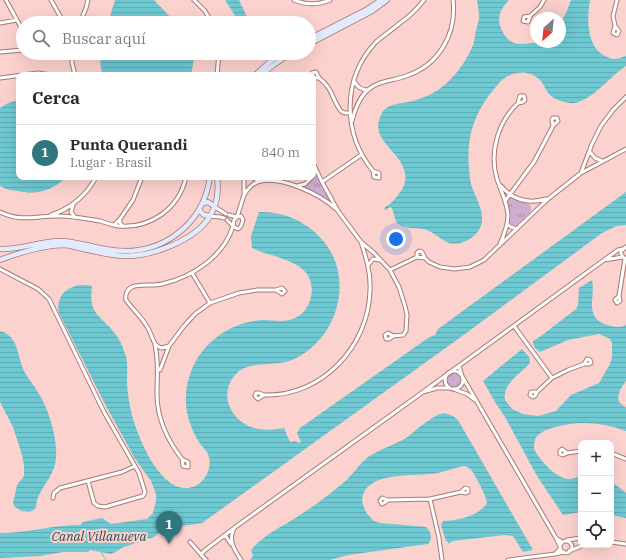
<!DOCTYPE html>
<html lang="es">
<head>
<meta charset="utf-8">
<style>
	body { margin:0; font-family:"IBM Plex Serif",serif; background:#f7f7f7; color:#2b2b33 }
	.controls { position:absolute; right:12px; bottom:12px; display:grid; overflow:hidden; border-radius:8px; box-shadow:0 4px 16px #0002 }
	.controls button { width:36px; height:36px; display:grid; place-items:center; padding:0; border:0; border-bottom:1px solid #e1e1e2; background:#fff; color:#2b2b33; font:20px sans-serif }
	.compass { position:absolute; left:530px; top:12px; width:36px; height:36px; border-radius:50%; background:#fff; box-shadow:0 4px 16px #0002; rotate:207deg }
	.you { position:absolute; left:396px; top:239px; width:14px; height:14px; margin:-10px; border:3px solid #fff; border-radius:50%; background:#1a73e8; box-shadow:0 0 0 6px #1a73e833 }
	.badge { display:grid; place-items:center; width:26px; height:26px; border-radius:50%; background:#2e777e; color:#fff; font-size:13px; font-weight:700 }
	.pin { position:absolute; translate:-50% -33px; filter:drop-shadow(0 1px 2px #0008) }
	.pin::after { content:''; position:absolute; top:21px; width:14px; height:12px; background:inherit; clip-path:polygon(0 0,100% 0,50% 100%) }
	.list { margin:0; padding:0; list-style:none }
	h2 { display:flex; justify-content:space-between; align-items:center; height:52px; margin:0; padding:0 16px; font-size:17px }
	h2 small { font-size:13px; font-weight:400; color:#7c7c81 }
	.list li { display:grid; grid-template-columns:26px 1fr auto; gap:12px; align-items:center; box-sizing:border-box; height:56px; padding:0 16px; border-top:1px solid #e1e1e2 }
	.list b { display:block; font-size:15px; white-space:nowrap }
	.list p { margin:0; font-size:13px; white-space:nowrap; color:#7c7c81 }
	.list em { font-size:13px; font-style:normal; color:#7c7c81 }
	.icon { flex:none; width:22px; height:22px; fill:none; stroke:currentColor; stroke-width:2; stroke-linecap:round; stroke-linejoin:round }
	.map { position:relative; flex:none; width:626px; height:560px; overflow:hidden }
	.search { position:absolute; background:#fff; box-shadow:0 4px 16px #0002; left:16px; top:16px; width:300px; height:44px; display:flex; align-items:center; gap:10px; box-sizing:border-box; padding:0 14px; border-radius:22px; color:#7c7c81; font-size:15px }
	.panel { position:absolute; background:#fff; box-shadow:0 4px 16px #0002; left:16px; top:72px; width:300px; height:108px; border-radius:8px }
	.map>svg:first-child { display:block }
	.grass { fill:url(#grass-tufts) }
	.water { fill:url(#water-rules) }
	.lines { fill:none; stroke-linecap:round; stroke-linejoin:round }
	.stream { stroke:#6ec9d3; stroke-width:1 }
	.street-casing { stroke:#a97975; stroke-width:5 }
	.secondary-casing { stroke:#a97975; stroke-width:6 }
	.street { stroke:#fff; stroke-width:3 }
	.secondary { stroke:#e2ebfe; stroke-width:4.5 }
	.labels { text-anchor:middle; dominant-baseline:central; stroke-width:4; stroke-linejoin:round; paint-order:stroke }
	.water-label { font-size:13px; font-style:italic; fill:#254f53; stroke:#fcd2ce }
</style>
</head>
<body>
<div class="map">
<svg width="626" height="560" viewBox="0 0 626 560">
	<defs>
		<pattern id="grass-tufts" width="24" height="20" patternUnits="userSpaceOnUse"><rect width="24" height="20" fill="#ceadd0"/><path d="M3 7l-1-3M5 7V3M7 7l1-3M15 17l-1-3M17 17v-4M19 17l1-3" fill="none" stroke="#a88da8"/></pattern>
		<pattern id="water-rules" width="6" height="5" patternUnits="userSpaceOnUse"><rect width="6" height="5" fill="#6ec9d3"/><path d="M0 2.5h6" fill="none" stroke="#60acb5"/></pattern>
	</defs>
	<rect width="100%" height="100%" fill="#fcd2ce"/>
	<path class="grass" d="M316,174L330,201V202L305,187Z
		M510,197L529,204L531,207V211L516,226L511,224L510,222L507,201Z
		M447 380a7 7 0 1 1 14 0a7 7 0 1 1-14 0Z"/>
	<path class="water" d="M115,0H154L176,23H108Z
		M225,0H239L250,23H238L234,14Z
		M477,0H509C502,7 497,16 500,26C508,47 519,45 538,42C545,41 553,42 560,42V24L567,11L571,0H590C587,18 586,46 605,56C608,57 611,59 614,59C618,59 622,57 626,56V66C609,77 595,98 575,103C568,104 555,100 550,95C545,90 544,84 540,80C529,69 513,71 502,80C497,84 494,90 490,94C469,122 466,146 470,179C472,193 483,206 482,220C482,234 463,247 449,243C443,241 438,236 431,232C419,225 408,232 396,222L392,208L390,207L386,210H384C385,206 387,206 390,204C395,199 404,189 405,182C410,153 367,143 381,115C386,102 405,104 416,100C421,98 428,96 433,93C450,84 466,63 473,45C475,39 475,33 477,27C477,24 479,21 479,18C479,12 478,6 477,0Z
		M99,53H195L191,75H102Z
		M19,100V177H66C52,191 37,195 18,191C11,190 6,190 0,186V108L8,103Z
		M626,192V225L617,226L602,233L465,334L202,523L183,526H179L174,521L154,537L121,548L119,550L111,554L90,550L88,552H63L40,556L0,558V533C27,533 53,525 80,525L83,522L102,518L111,524L147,519L153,513L156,501V494L151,481L134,457L105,404L59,313C56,302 62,290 73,287C79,284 86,285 92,286C88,317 101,314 116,335C121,341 124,350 126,357C128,364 127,372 127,379C127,388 128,397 130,406C134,431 163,504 197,485C208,479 213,463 207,452C203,447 199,443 196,437C193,432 191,426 189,420C184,404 185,385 192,369C204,340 233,321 264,320C275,320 284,323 295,318C303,315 309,306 311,297C318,261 276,259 252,248L251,236L259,212C284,211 309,222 325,243C355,282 336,341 292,360C274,367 251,360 237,373C218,392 229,418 251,427C262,431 273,430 284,428L289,440L291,442L295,441L299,443L301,442L297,433L300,428L428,338L435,335L438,329Z
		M592,280C596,296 583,317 607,325C614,327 620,328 626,325V381L620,390L618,397L619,402L626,408V431C600,422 579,420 552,428C546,430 537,433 535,440C534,443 534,447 534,449C539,459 556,479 569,479C573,479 577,477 581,476V512L563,515L537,476L505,417L495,402L483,381L522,349L529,357L530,363C520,374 502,384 505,400L512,409L523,414L538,416L556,411L571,395L599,383L610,364L612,357V343L610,339L599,334L568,340L540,352C536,349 533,347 533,341L541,336L576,309L578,305L579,288Z
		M0,331C19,336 17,356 24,371C28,379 35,386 39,394C49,410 58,440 56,459C55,474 42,486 37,500C36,503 37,506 35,509L30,512L22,511L15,507L13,503L17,485L24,476V465L22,455L13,427L0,402Z
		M444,413L453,416L458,420L533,550L523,552L513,536L505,535L453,541L449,543L446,541L441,525L443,521C457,521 479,516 487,503C487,498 476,476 472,471C470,468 467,467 464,466C453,468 442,473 431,474C413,476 370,472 363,495C361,501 363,506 366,512C370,518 374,522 381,523L426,527C431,531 433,539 428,544L348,555L330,560H250L253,556L251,550C265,533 286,525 303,513C317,504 330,494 343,483C352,476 358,465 368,457C380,449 394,445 406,438C417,430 432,415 444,413Z
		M611,481L626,493V518L611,515Z"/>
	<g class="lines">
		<path class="stream" d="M101,552L106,560"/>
		<defs>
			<path id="street" d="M6,0L23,31
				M51,0L64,23
				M194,0L205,11L212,23
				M294,0C306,5 318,5 330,0
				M530,16L528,22L523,21L524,17Z
				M530,16L540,7L544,0
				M0,23L17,20
				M80,23L86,8L88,0
				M615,26L613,16L617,0
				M615,26L619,31L617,35L613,33Z
				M0,52L23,50
				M72,53V63L75,75
				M217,75L219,53
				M311,75L312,73L316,72L319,78H313
				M0,78L38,73L51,75
				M319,78C333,88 332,100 341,111C344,114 346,113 350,113
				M354,81C357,87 361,90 368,90
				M520,96H524L525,100L523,102L518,103Z
				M553,118H557L558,121L553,126L552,120Z
				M352,121C355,109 359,97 369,89C380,80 393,81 406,76C439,65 457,34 453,0
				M590,152L595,158L602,161
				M361,155L322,182L338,211L361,242L374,253L390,270L399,287L405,306L407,315L406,331L403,335L393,336
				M313,163L322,182
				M373,171C342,133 342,78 376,42C384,35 392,30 400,23C409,17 417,9 424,0
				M373,171L379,173V178L374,177Z
				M581,173L626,149
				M250,177L260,181
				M297,186L305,184L312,177
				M501,186C513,200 529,204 546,199
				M244,195C247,189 254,182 261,181C283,177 320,194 336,209
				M505,201L534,162L553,126
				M73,205L71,212L75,217
				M215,207L226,214
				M0,212C23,223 38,215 60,216C73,216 87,219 100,221C106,223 112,225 118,226C150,229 179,209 186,177
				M51,215C70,209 87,195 96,177
				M229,215L237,217L244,195V177
				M210,216L220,217L224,218
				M241,216L243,220L241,226L238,229L236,228L233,226L234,220L237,217Z
				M120,219L133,200L142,177
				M227,220L233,226C224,256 193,277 162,284C154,286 139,284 132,287C127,289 125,295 126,300C133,310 143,318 149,330C153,338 153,345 161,348L169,346L184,326L195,314L210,303L239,293L257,290H276
				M507,224L511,227L517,229
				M114,225L120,219V223L122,225
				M500,244C504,235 508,225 508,215C507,202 501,191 497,179C489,152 498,122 518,103
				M622,249L618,250L604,260L623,257
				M419,251L422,252L425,258L417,257V253Z
				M623,257L621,254V251L626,247
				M425,258L429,262L440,267L455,269L470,267L484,260L548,199L581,173L592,144L601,126L613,110L626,97
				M369,264L373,259L380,260
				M0,269L38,289L49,299L104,412L135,466L122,472L60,488L54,493L53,498
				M390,270L417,257
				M192,273L210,303
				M282,288L285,291L282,294L276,290Z
				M619,296L625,258
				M619,296L620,301L617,303L615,300Z
				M514,326L552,378
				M388,333L393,336L389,339H386L385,335Z
				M155,345C159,362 157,377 157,394C157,418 168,441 182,459
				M587,359L590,360L591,363L589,364H584Z
				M459,366L462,376L556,538
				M160,370L169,346
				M445 380a9 9 0 1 1 18 0a9 9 0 1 1-18 0Z
				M450,388H437L423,392L604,260
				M456,390L467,394L475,400
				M531,392H537L535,396L533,397L530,395Z
				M537,392L552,378L568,370L584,364
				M256,393H259L264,395L258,399L255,396Z
				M264,395C322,397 369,346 370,290C371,273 366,257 361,242
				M562,449L567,453L563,455L560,454V451Z
				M567,453L581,451
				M611,453L626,459
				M182,459L188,462V467L183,466Z
				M88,481L94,503L98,506L105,507L143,496L145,492L139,473L135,466
				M465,488L468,489V492L466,493L461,492Z
				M382,498L388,500L384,503L382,504L380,501Z
				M430,499L439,538L442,560
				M388,500L430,499L461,492
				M567,540L581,538
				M560 547a6 6 0 1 1 12 0a6 6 0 1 1-12 0Z
				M190,542L206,560
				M611,542L626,544
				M231,544L225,535L233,529
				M560,546L556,538L562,542
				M560,549L555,554L564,552
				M569,551L584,545
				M201,555L204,551L225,535
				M241,560C234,549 228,541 234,528L423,392
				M508,560L555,554"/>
			<path id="secondary" d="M309,39L366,10L381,0
				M309,44L372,11L387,0
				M255,75L272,60L283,53
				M261,75L275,64L291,53
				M203,203L208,202L215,207
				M199,210L204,215L210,216
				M0,249C22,250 40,241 60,241C77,241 94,248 111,250C160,257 203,226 210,177
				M0,260C21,252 44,245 66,245C85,249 105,255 124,256C151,257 196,240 210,216C218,203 219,191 217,177"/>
		</defs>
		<use href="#street" class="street-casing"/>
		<use href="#secondary" class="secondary-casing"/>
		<use href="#street" class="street"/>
		<use href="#secondary" class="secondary"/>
	</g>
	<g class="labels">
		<g class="water-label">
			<text x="99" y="536">Canal Villanueva</text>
		</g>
	</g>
</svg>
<div class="controls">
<button>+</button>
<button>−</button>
<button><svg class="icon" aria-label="locate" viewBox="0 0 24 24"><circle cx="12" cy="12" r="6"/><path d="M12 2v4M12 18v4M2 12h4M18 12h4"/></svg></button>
</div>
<svg class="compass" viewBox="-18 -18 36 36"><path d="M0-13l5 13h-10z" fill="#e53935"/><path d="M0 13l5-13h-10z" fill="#7c7c81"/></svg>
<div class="you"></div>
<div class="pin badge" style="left:169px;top:544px">1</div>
<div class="search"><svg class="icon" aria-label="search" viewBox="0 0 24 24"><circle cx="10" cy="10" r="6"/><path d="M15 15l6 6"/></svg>Buscar aquí</div>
<section class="panel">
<h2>Cerca<small></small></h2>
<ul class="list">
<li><span class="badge">1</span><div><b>Punta Querandi</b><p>Lugar · Brasil</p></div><em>840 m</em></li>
</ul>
</section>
</div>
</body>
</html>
